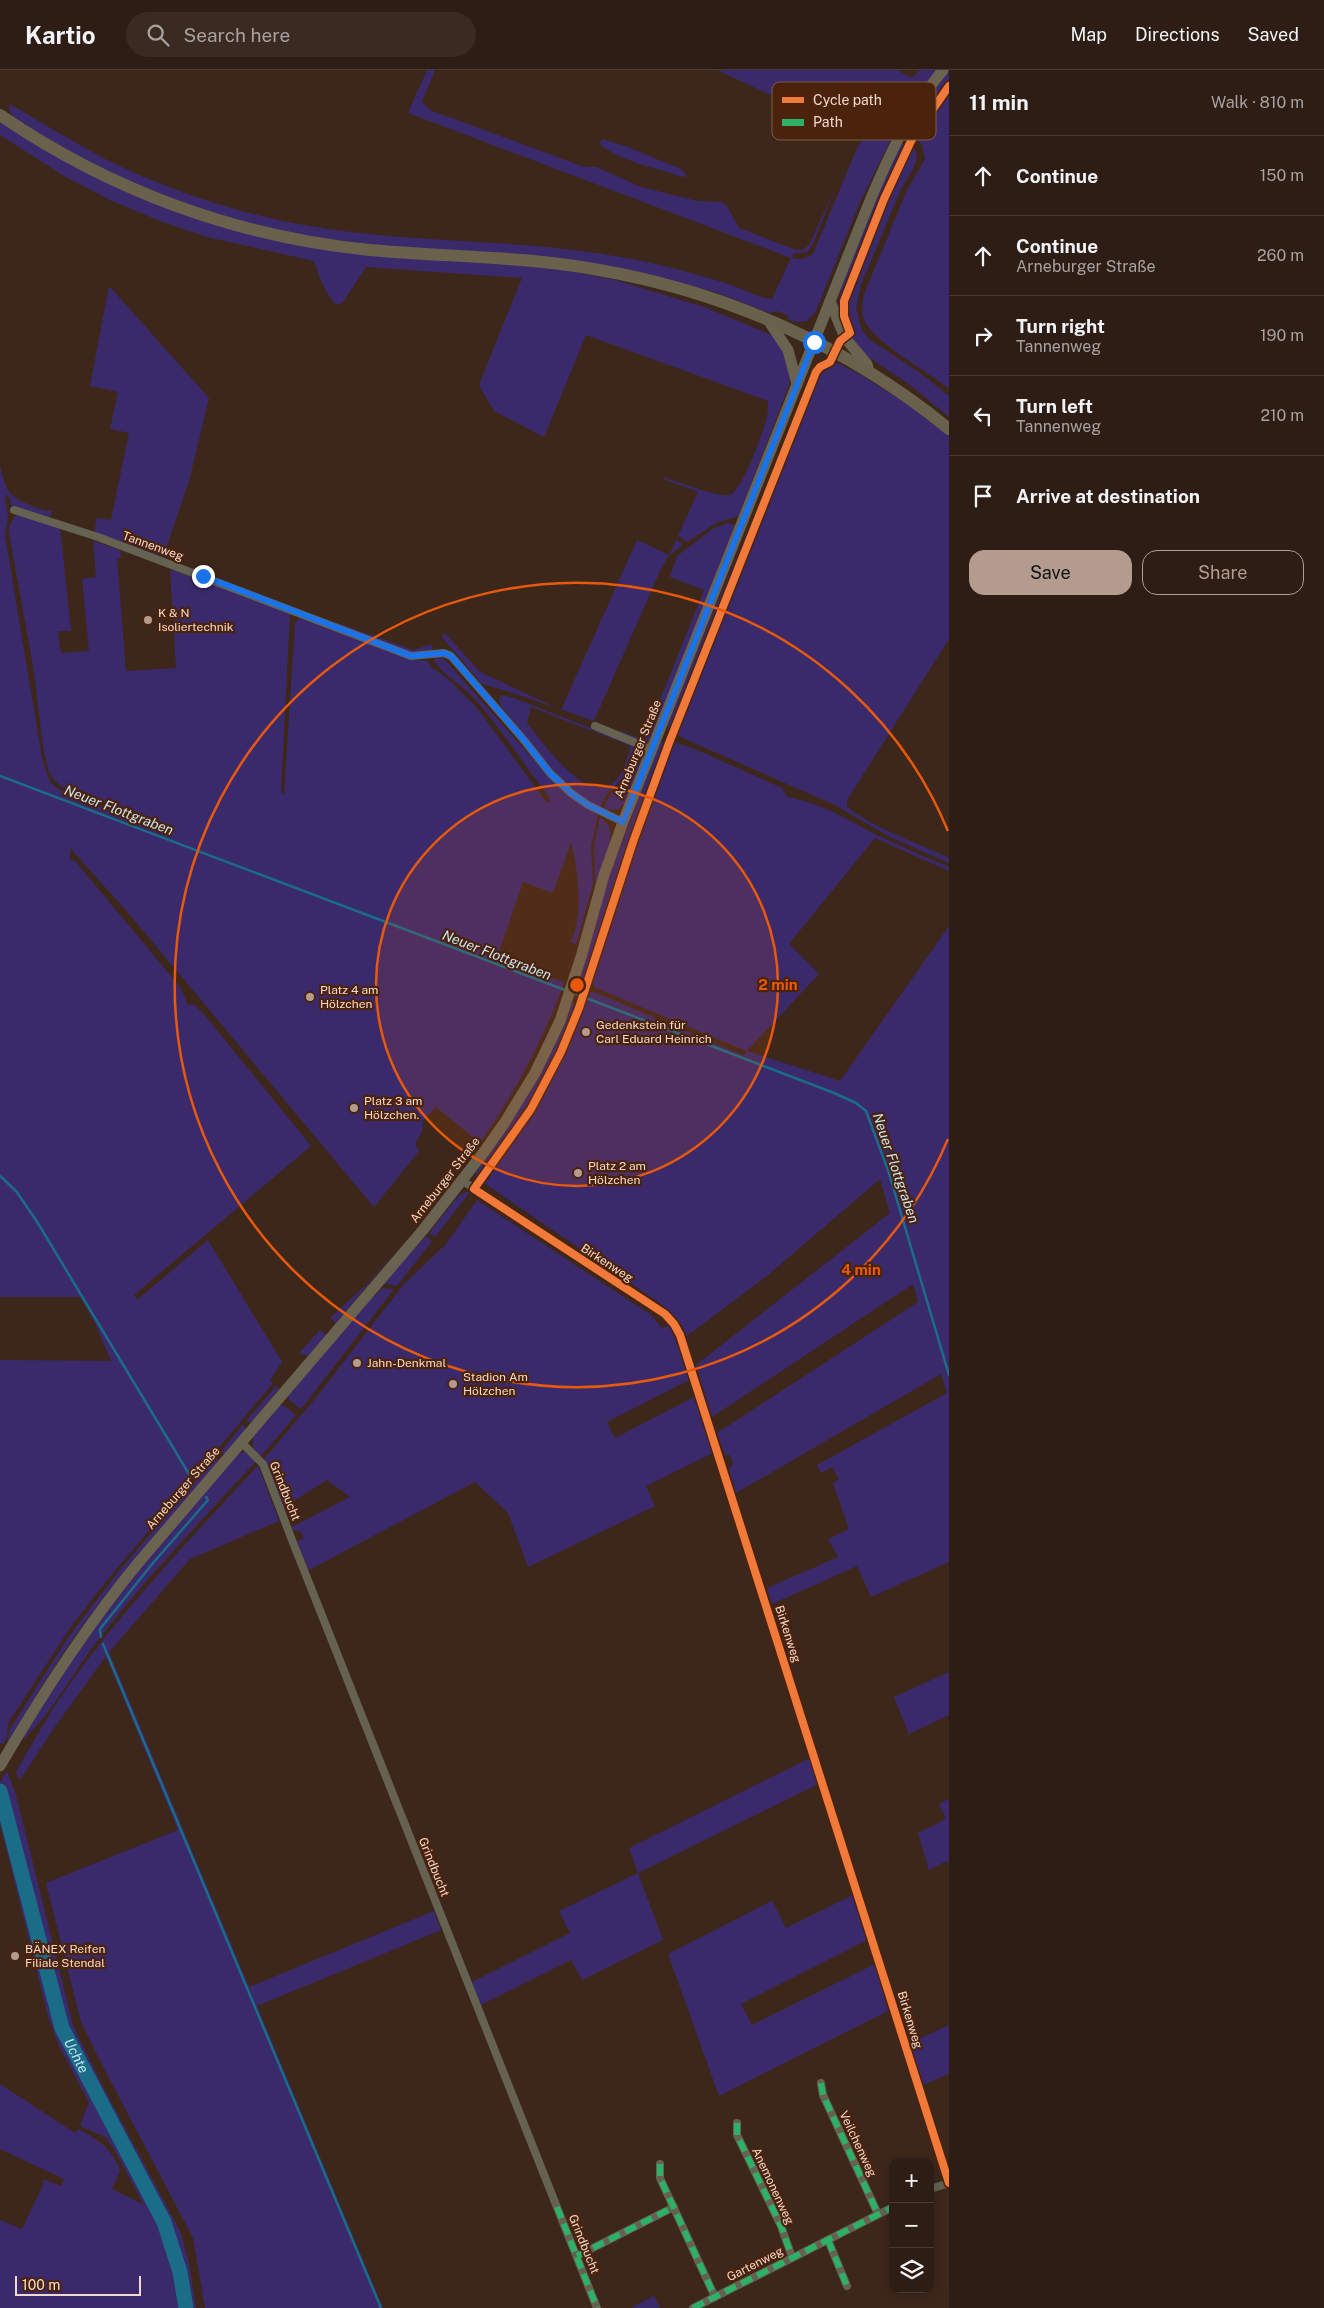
<!DOCTYPE html>
<meta charset="utf-8">
<style>
:root{--surface:#2e1d14;--page:#3a2a22;--text:#f1f3f6;--muted:#a7a2a0;--line:#493b34;--accent:#b39b8e}
body{margin:0;font-family:"Public Sans",sans-serif;background:var(--page);color:var(--text)}
.controls{position:absolute;right:15px;bottom:15px;display:grid;overflow:hidden;border-radius:10px;box-shadow:0 2px 12px #0003}
.controls button{width:45px;height:45px;display:grid;place-items:center;padding:0;border:0;border-bottom:1px solid var(--line);background:var(--surface);color:var(--text);font:25px sans-serif}
.scale{position:absolute;left:15px;bottom:12px;width:126px;box-sizing:border-box;padding-left:5px;border:2px solid #f3d9cc;border-top:0;font-size:14px;line-height:18px;white-space:nowrap;color:#f3d9cc;-webkit-text-stroke:4px #4b230d;paint-order:stroke}
.stop{position:absolute;width:15px;height:15px;margin:-11px;border:4px solid #1a73e8;border-radius:50%;background:#fff}
.stop.end{background:#1a73e8;border-color:#fff;box-shadow:0 1px 5px #0008}
.list{margin:0;padding:0;list-style:none}
h2{display:flex;justify-content:space-between;align-items:center;height:65px;margin:0;padding:0 20px;font-size:21px}
h2 small{font-size:16px;font-weight:400;color:var(--muted)}
.list li{display:grid;grid-template-columns:32px 1fr auto;gap:15px;align-items:center;box-sizing:border-box;height:80px;padding:0 20px;border-top:1px solid var(--line)}
.list b{display:block;font-size:19px;white-space:nowrap}
.list p{margin:0;font-size:16px;white-space:nowrap;color:var(--muted)}
.list em{font-size:16px;font-style:normal;color:var(--muted)}
.actions{display:flex;gap:10px;padding:15px 20px}
.actions a{flex:1;padding:11px 0;border:1px solid var(--accent);border-radius:15px;text-align:center;font-size:18px;color:var(--accent)}
.actions .main{background:var(--accent);color:#111}
.icon{flex:none;width:28px;height:28px;fill:none;stroke:currentColor;stroke-width:2;stroke-linecap:round;stroke-linejoin:round}
.map{position:relative;flex:none;width:949px;height:2238px;overflow:hidden}
header{display:flex;align-items:center;gap:30px;box-sizing:border-box;height:70px;padding:0 25px;background:var(--surface);border-bottom:1px solid var(--line)}
header strong{font-size:24px}
nav{display:flex;gap:28px;margin-inline-start:auto;font-size:18px}
.search{width:350px;height:45px;background:var(--page);display:flex;align-items:center;gap:12px;box-sizing:border-box;padding:0 18px;border-radius:28px;color:var(--muted);font-size:19px}
main{display:flex}
aside{flex:1;background:var(--surface)}
.map>svg:first-child{display:block}
.green{fill:#3a2a6c}
.lines{fill:none;stroke-linecap:round;stroke-linejoin:round}
.stream{stroke:#1a6c87;stroke-width:2.5}
.river{stroke:#1a6c87;stroke-width:15}
.street{stroke:#666252;stroke-width:8}
.secondary{stroke:#6a6350;stroke-width:11}
.primary{stroke:#69614c;stroke-width:12}
.quiet{stroke:#2db169;stroke-width:6;stroke-dasharray:12 6;stroke-linecap:butt}
.cycleway-casing{stroke:#4b230d;stroke-width:11}
.cycleway{stroke:#f17a3a;stroke-width:8}
.route{stroke:#1a73e8;stroke-width:6}
.ring{fill:none;stroke:#e8590c;stroke-width:2.5}
.poi-dot{fill:#b39b8e;stroke:#4b230d;stroke-width:2}
.labels{text-anchor:middle;stroke-width:4.5;stroke-linejoin:round;paint-order:stroke}
.street-label{font-size:12px;fill:#f3d9cc;stroke:#4b230d}
.poi-label{font-size:12px;fill:#f3d9cc;stroke:#4b230d;text-anchor:start}
.water-label{font-size:14px;font-style:italic;fill:#c6e4f2;stroke:#4b230d}
.key{fill:#4b230d;stroke:#7d5a46;stroke-width:1}
.key-label{font-size:14px;fill:#f3d9cc}
.centre{fill:#e8590c;stroke:#4b230d;stroke-width:2.5}
.ring-label{font-size:15px;text-anchor:middle;font-weight:bold;fill:#e8590c;stroke:#4b230d;stroke-width:4.5;stroke-linejoin:round;paint-order:stroke}
</style>
<header>
<strong>Kartio</strong>
<div class="search"><svg class="icon" aria-label="search" viewBox="0 0 24 24"><circle cx="10" cy="10" r="6"/><path d="M15 15l6 6"/></svg>Search here</div>
<nav><a>Map</a><a>Directions</a><a>Saved</a></nav>
</header>
<main>
<div class="map">
<svg width="949" height="2238" viewBox="0 0 949 2238">
<rect width="100%" height="100%" fill="#3d271b"/>
<!-- green -->
<g class="green">
<path d="M 427,0 L 435,0 L 422,32 L 430,40 L 584,97 L 596,97 L 641,117 L 697,131 L 722,132 L 727,136 L 739,158 L 796,180 L 802,180 L 809,175 L 835,119 L 813,174 L 807,182 L 793,184 L 792,188 C 800,190 806,189 813,184 L 857,78 C 866,64 875,55 889,68 L 889,73 L 860,132 L 816,241 L 807,251 L 798,252 L 788,250 L 789,246 L 777,241 L 770,243 L 712,221 L 630,200 L 357,173 C 287,164 214,149 148,120 C 101,100 57,75 14,48 L 9,39 L 10,34 C 41,52 72,71 103,88 C 165,119 236,143 304,155 C 406,174 512,168 614,186 C 653,192 694,203 731,215 C 745,220 758,228 772,229 L 791,188 L 408,43 Z"/>
<path d="M 717,0 L 897,0 L 912,8 L 920,0 L 937,0 L 899,54 C 882,63 870,39 856,65 Z"/>
<polygon points="949,1 949,13 911,67 909,59 925,33"/>
<path d="M 949,21 L 949,319 C 928,301 871,272 863,247 C 861,240 863,231 864,224 L 907,120 L 925,89 L 922,75 L 917,69 L 917,65 Z"/>
<path d="M 0,51 L 128,123 L 173,141 L 223,157 L 569,201 L 615,210 L 704,237 L 772,265 L 785,283 L 790,307 L 789,315 L 739,446 L 718,452 L 687,472 L 678,466 L 698,422 L 664,409 L 663,407 C 676,411 719,428 730,425 C 742,421 763,363 766,350 C 768,344 768,337 768,331 L 586,265 L 544,367 L 494,341 L 479,315 L 522,208 L 366,197 L 343,232 L 338,235 C 327,230 318,202 314,191 L 207,167 L 160,151 L 112,131 L 64,106 L 0,65 Z"/>
<path d="M 602,69 L 628,77 L 681,99 L 687,106 L 683,107 C 656,98 622,92 599,74 Z"/>
<path d="M 903,74 L 908,74 L 880,134 L 843,231 L 843,249 C 842,245 839,241 838,238 C 834,219 888,101 899,77 Z"/>
<polygon points="911,76 915,80 917,85 915,95 900,121 871,191 861,214 856,238 861,258 869,269 920,303 949,326 949,347 910,315 867,286 851,267 852,262 845,244 848,224 885,131"/>
<polygon points="109,216 209,328 189,411 163,487 94,462 97,448 111,450 129,363 110,359 118,322 90,316"/>
<path d="M 829,290 L 817,296 L 815,300 L 670,664 L 667,655 C 715,536 766,418 814,298 L 821,291 Z"/>
<path d="M 833,291 L 859,304 L 903,331 L 949,365 L 949,569 L 847,730 L 847,736 C 866,755 922,775 949,788 L 949,793 L 890,767 L 835,735 L 685,669 L 678,665 L 677,662 L 794,368 L 817,301 Z"/>
<path d="M 0,396 C 6,419 7,426 30,435 C 38,439 45,441 53,441 L 50,446 L 43,447 L 16,438 L 12,436 L 8,425 L 5,426 L 8,447 L 5,465 L 42,688 L 50,712 L 58,719 L 156,757 L 156,750 L 62,717 L 54,710 L 49,702 L 44,683 L 33,596 L 9,463 L 10,454 L 17,444 L 60,457 L 71,561 L 58,561 L 61,583 L 89,581 L 82,509 L 96,507 L 93,471 L 120,480 L 121,488 L 117,488 L 126,601 L 176,598 L 170,499 L 194,508 L 192,509 L 197,511 L 199,509 L 290,543 L 281,722 L 284,725 L 295,554 L 299,548 L 305,548 L 413,590 L 428,591 L 431,597 L 448,609 L 477,638 L 547,733 L 550,731 L 545,721 C 519,689 498,653 469,623 C 460,614 437,600 434,589 L 443,588 L 542,699 L 571,727 L 598,745 L 591,776 L 593,814 L 576,874 L 570,872 C 584,854 578,794 571,773 L 553,823 L 523,812 L 497,888 L 527,900 L 564,912 C 544,969 515,1023 480,1073 L 436,1037 L 423,1051 L 422,1062 L 415,1074 L 419,1081 L 374,1137 L 130,845 L 70,778 L 70,790 L 75,791 L 180,917 L 188,935 L 193,934 L 203,943 L 311,1076 L 134,1225 L 137,1230 L 208,1170 L 282,1292 L 270,1310 L 273,1313 L 108,1509 L 72,1555 L 8,1653 L 7,1667 L 3,1674 L 0,1673 L 0,1290 L 111,1291 L 95,1253 L 80,1227 L 0,1227 Z"/>
<polygon points="728,453 733,454 735,458 650,672 642,673 620,664 620,661 644,670 704,520 670,507 677,486 714,458"/>
<polygon points="677,469 683,475 669,485 660,501 594,651 510,622 482,614 441,566 445,563 480,602 561,640 637,470 669,485"/>
<polygon points="334,552 414,580 431,574 433,580 411,583 333,555"/>
<path d="M 501,625 L 511,627 L 593,659 L 592,661 L 531,637 L 527,653 C 542,671 587,738 615,711 C 624,703 627,687 631,676 L 595,662 L 596,660 L 641,678 L 629,701 L 607,724 L 600,738 C 558,715 532,672 501,637 L 499,628 Z"/>
<polygon points="668,670 627,785 586,911 579,910 607,811 660,673"/>
<path d="M 673,672 L 695,679 L 782,718 L 787,727 C 823,733 847,750 879,766 C 902,777 925,787 949,797 L 949,801 L 875,768 L 789,874 L 819,904 L 747,981 L 840,1011 L 949,856 L 949,1492 L 871,1527 L 857,1496 L 772,1534 L 767,1518 L 838,1487 L 828,1469 L 849,1459 L 833,1413 L 839,1409 L 832,1397 L 821,1403 L 817,1395 L 947,1323 L 941,1304 L 736,1423 L 729,1399 L 733,1394 L 730,1385 L 725,1385 L 717,1363 L 918,1232 L 913,1214 L 712,1347 L 696,1295 L 890,1143 L 880,1109 L 768,1205 L 687,1266 L 676,1248 L 661,1234 L 484,1113 L 546,1019 L 567,977 L 588,921 L 599,924 L 742,985 L 746,984 L 746,981 L 596,918 L 592,913 L 636,774 Z"/>
<polygon points="643,680 645,685 626,732 617,740 603,739 610,725 633,702"/>
<path d="M 600,747 C 623,761 602,796 595,815 L 594,775 Z"/>
<polygon points="572,932 577,936 560,979 537,1026 476,1113 476,1103 493,1078 568,944"/>
<polygon points="466,1122 470,1122 435,1167 429,1163 458,1126"/>
<polygon points="477,1130 651,1245 662,1258 670,1255 689,1310 607,1352 615,1368 694,1327 713,1383 646,1416 655,1436 528,1497 508,1443 475,1412 309,1500 297,1471 304,1468 301,1462 293,1460 292,1457 350,1427 327,1410 284,1437 264,1389 314,1330 404,1214 446,1174"/>
<polygon points="426,1166 432,1171 397,1216 382,1213"/>
<polygon points="400,1176 336,1253 330,1248 367,1214"/>
<polygon points="382,1218 394,1219 301,1339 289,1330 288,1324 372,1224 375,1226"/>
<polygon points="320,1260 326,1265 308,1286 299,1283"/>
<polygon points="276,1316 279,1319 251,1353 246,1351"/>
<polygon points="278,1335 285,1336 296,1345 261,1386 253,1378 253,1367"/>
<polygon points="243,1354 246,1360 225,1384 220,1383"/>
<path d="M 245,1382 L 256,1391 C 202,1450 146,1508 97,1571 C 72,1604 52,1644 21,1671 L 47,1626 L 111,1533 L 237,1383 Z"/>
<path d="M 216,1387 L 219,1391 C 173,1445 125,1498 83,1555 C 55,1593 31,1634 7,1674 L 10,1659 L 69,1566 L 119,1501 Z"/>
<path d="M 258,1395 L 279,1451 L 190,1489 L 109,1582 L 249,1917 L 434,1841 L 441,1860 L 257,1936 L 383,2238 L 205,2238 L 193,2168 L 98,1987 L 81,1952 L 46,1813 L 178,1760 L 106,1586 L 52,1661 L 20,1710 L 16,1702 C 31,1677 44,1651 61,1627 C 118,1543 190,1470 258,1395 Z"/>
<polygon points="949,1602 949,1645 909,1664 894,1627"/>
<polygon points="810,1688 818,1714 638,1803 663,1870 582,1910 571,1890 481,1935 472,1912 570,1863 559,1841 638,1803 629,1778"/>
<path d="M 7,1701 L 16,1725 L 73,1955 L 101,2013 L 181,2163 L 189,2194 L 196,2238 L 0,2238 L 0,2150 L 22,2159 L 44,2113 L 42,2111 L 46,2110 L 61,2116 L 64,2109 L 0,2079 L 0,2014 L 75,2063 L 78,2059 C 98,2069 113,2079 120,2101 L 112,2119 L 144,2135 L 114,2079 L 105,2067 L 80,2056 L 89,2032 L 59,1976 L 48,1946 L 0,1754 L 0,1712 Z"/>
<polygon points="949,1729 949,1796 947,1791 929,1800 918,1763 946,1749 939,1734"/>
<polygon points="853,1825 867,1870 741,1934 752,1955 875,1894 888,1941 719,2026 668,1884 772,1831 786,1858"/>
<polygon points="949,1955 949,2004 923,2015 910,1973"/>
<polygon points="654,2226 660,2238 631,2238"/>
</g>
<g class="lines">
<!-- stream -->
<g class="stream">
<polyline points="0,706 565,920"/>
<polyline points="573,923 834,1023 856,1033 866,1041 888,1100 949,1305"/>
<polyline points="0,1106 16,1121 36,1150 189,1404"/>
<polyline points="101,1567 100,1559 153,1493 208,1430 206,1427"/>
<polyline points="103,1574 381,2238"/>
</g>
<!-- river -->
<path class="river" id="s1" d="M 0,1721 L 62,1958 L 164,2152 L 180,2202 L 186,2238"/>
<!-- street -->
<g class="street">
<polyline points="14,440 98,467 411,586 444,583 451,586 523,669 550,703 571,723 588,735 623,752"/>
<polyline points="595,656 653,680"/>
<polyline points="463,1111 665,1244 674,1254 680,1265 949,2113"/>
<polyline points="241,1372 263,1394 292,1470 597,2238"/>
<polyline points="821,2013 823,2025 878,2144"/>
<polyline points="737,2053 737,2065 781,2156 792,2187"/>
<polyline points="660,2094 660,2108 715,2227"/>
<polyline points="930,2119 949,2113"/>
<polyline points="828,2170 847,2216"/>
<polyline points="577,2186 674,2137"/>
<polyline points="693,2238 893,2137"/>
</g>
<!-- secondary -->
<g class="secondary">
<polyline points="830,231 845,268 867,294 869,302"/>
<polyline points="768,250 788,280 797,314"/>
<path d="M 0,1696 C 42,1624 86,1556 139,1492 L 423,1160 L 484,1082 L 505,1052 L 535,1003 L 560,951 L 581,887 L 604,805 L 623,752 L 869,133 C 889,85 910,40 943,0"/>
</g>
<!-- primary -->
<path class="primary" d="M 0,45 C 111,121 237,167 370,180 C 446,187 524,186 599,200 C 727,222 849,277 949,359"/>
<!-- quiet -->
<g class="quiet">
<polyline points="821,2013 823,2025 878,2144"/>
<polyline points="737,2053 737,2065 781,2156 792,2187"/>
<polyline points="660,2094 660,2108 715,2227"/>
<polyline points="557,2137 597,2238"/>
<polyline points="828,2170 847,2216"/>
<polyline points="577,2186 674,2137"/>
<polyline points="693,2238 893,2137"/>
</g>
<!-- cycleway casing -->
<g class="cycleway-casing">
<polyline id="cycleway" points="949,16 911,71 884,129 844,231 844,246 850,263 840,271 830,292 820,297 816,302 669,673 633,772 579,938 561,982 531,1039 474,1119 665,1244 674,1254 680,1265 949,2113"/>
</g>
<!-- cycleway -->
<use href="#cycleway" class="cycleway"/>
</g>
<g class="lines">
<!-- route -->
<polyline class="route" points="203,506 411,586 444,583 451,586 523,669 550,703 571,723 588,735 623,752 814,272"/>
</g>
<!-- distance rings -->
<circle cx="577" cy="915" r="201" fill="#e8590c" fill-opacity=".12"/>
<g class="ring">
<circle cx="577" cy="915" r="201"/>
<path d="M948 1069A402 402 0 1 1 948 761"/>
</g>
<!-- markers -->
<g class="poi-dot">
<circle cx="148" cy="550" r="5"/>
<circle cx="310" cy="927" r="5"/>
<circle cx="586" cy="962" r="5"/>
<circle cx="354" cy="1038" r="5"/>
<circle cx="578" cy="1103" r="5"/>
<circle cx="357" cy="1293" r="5"/>
<circle cx="453" cy="1314" r="5"/>
<circle cx="15" cy="1886" r="5"/>
</g>
<g class="labels">
<!-- street labels -->
<g class="street-label">
<text transform="translate(153 476) rotate(20)" y="4">Tannenweg</text>
<text transform="translate(638 679) rotate(-68)" y="4">Arneburger Straße</text>
<text transform="translate(445 1110) rotate(-52)" y="4">Arneburger Straße</text>
<text transform="translate(607 1193) rotate(33)" y="4">Birkenweg</text>
<text transform="translate(183 1418) rotate(-49)" y="4">Arneburger Straße</text>
<text transform="translate(285 1421) rotate(68)" y="4">Grindbucht</text>
<text transform="translate(788 1564) rotate(72)" y="4">Birkenweg</text>
<text transform="translate(434 1797) rotate(68)" y="4">Grindbucht</text>
<text transform="translate(910 1950) rotate(73)" y="4">Birkenweg</text>
<text transform="translate(858 2074) rotate(65)" y="4">Veilchenweg</text>
<text transform="translate(773 2116) rotate(65)" y="4">Anemonenweg</text>
<text transform="translate(584 2174) rotate(68)" y="4">Grindbucht</text>
<text transform="translate(755 2194) rotate(-27)" y="4">Gartenweg</text>
</g>
<!-- poi labels -->
<g class="poi-label">
<text x="158" y="547">K &amp; N<tspan x="158" dy="14">Isoliertechnik</tspan></text>
<text x="320" y="924">Platz 4 am<tspan x="320" dy="14">Hölzchen</tspan></text>
<text x="596" y="959">Gedenkstein für<tspan x="596" dy="14">Carl Eduard Heinrich</tspan></text>
<text x="364" y="1035">Platz 3 am<tspan x="364" dy="14">Hölzchen.</tspan></text>
<text x="588" y="1100">Platz 2 am<tspan x="588" dy="14">Hölzchen</tspan></text>
<text x="367" y="1297">Jahn-Denkmal</text>
<text x="463" y="1311">Stadion Am<tspan x="463" dy="14">Hölzchen</tspan></text>
<text x="25" y="1883">BÄNEX Reifen<tspan x="25" dy="14">Filiale Stendal</tspan></text>
</g>
<!-- water labels -->
<g class="water-label">
<text transform="translate(119 740) rotate(21)" y="5">Neuer Flottgraben</text>
<text transform="translate(497 885) rotate(21)" y="5">Neuer Flottgraben</text>
<text transform="translate(896 1098) rotate(71)" y="5">Neuer Flottgraben</text>
<text dy="5" stroke="none"><textPath href="#s1" startOffset="276">Uchte</textPath></text>
</g>
</g>
<!-- legend -->
<rect x="772" y="12" width="164" height="58" rx="8" class="key"/>
<rect x="782" y="27" width="22" height="6" fill="#f17a3a"/>
<rect x="782" y="49" width="22" height="7" fill="#2db169"/>
<g class="key-label">
<text x="813" y="35">Cycle path</text>
<text x="813" y="57">Path</text>
</g>
<circle cx="577" cy="915" r="8" class="centre"/>
<g class="ring-label">
<text x="778" y="920">2 min</text>
<text x="861" y="1205">4 min</text>
</g>
</svg>
<div class="controls">
<button>+</button>
<button>−</button>
<button><svg class="icon" aria-label="layers" viewBox="0 0 24 24"><path d="M12 4l9 5-9 5-9-5zM3 14l9 5 9-5"/></svg></button>
</div>
<div class="scale">100 m</div>
<div class="stop" style="left:814px;top:272px"></div>
<div class="stop end" style="left:203px;top:506px"></div>
</div>
<aside>
<h2>11 min<small>Walk · 810 m</small></h2>
<ul class="list">
<li><svg class="icon" aria-label="ahead" viewBox="0 0 24 24"><path d="M12 20V5M6 11l6-6 6 6"/></svg><div><b>Continue</b></div><em>150 m</em></li>
<li><svg class="icon" aria-label="ahead" viewBox="0 0 24 24"><path d="M12 20V5M6 11l6-6 6 6"/></svg><div><b>Continue</b><p>Arneburger Straße</p></div><em>260 m</em></li>
<li><svg class="icon" aria-label="right" viewBox="0 0 24 24"><path d="M7 20v-9h11M14 6l5 5-5 5"/></svg><div><b>Turn right</b><p>Tannenweg</p></div><em>190 m</em></li>
<li><svg class="icon" aria-label="left" viewBox="0 0 24 24"><path d="M17 20v-9H6M10 6l-5 5 5 5"/></svg><div><b>Turn left</b><p>Tannenweg</p></div><em>210 m</em></li>
<li><svg class="icon" aria-label="arrive" viewBox="0 0 24 24"><path d="M6 21V4h12l-3 4 3 4H6"/></svg><div><b>Arrive at destination</b></div></li>
</ul>
<div class="actions"><a class="main">Save</a><a>Share</a></div>
</aside>
</main>
